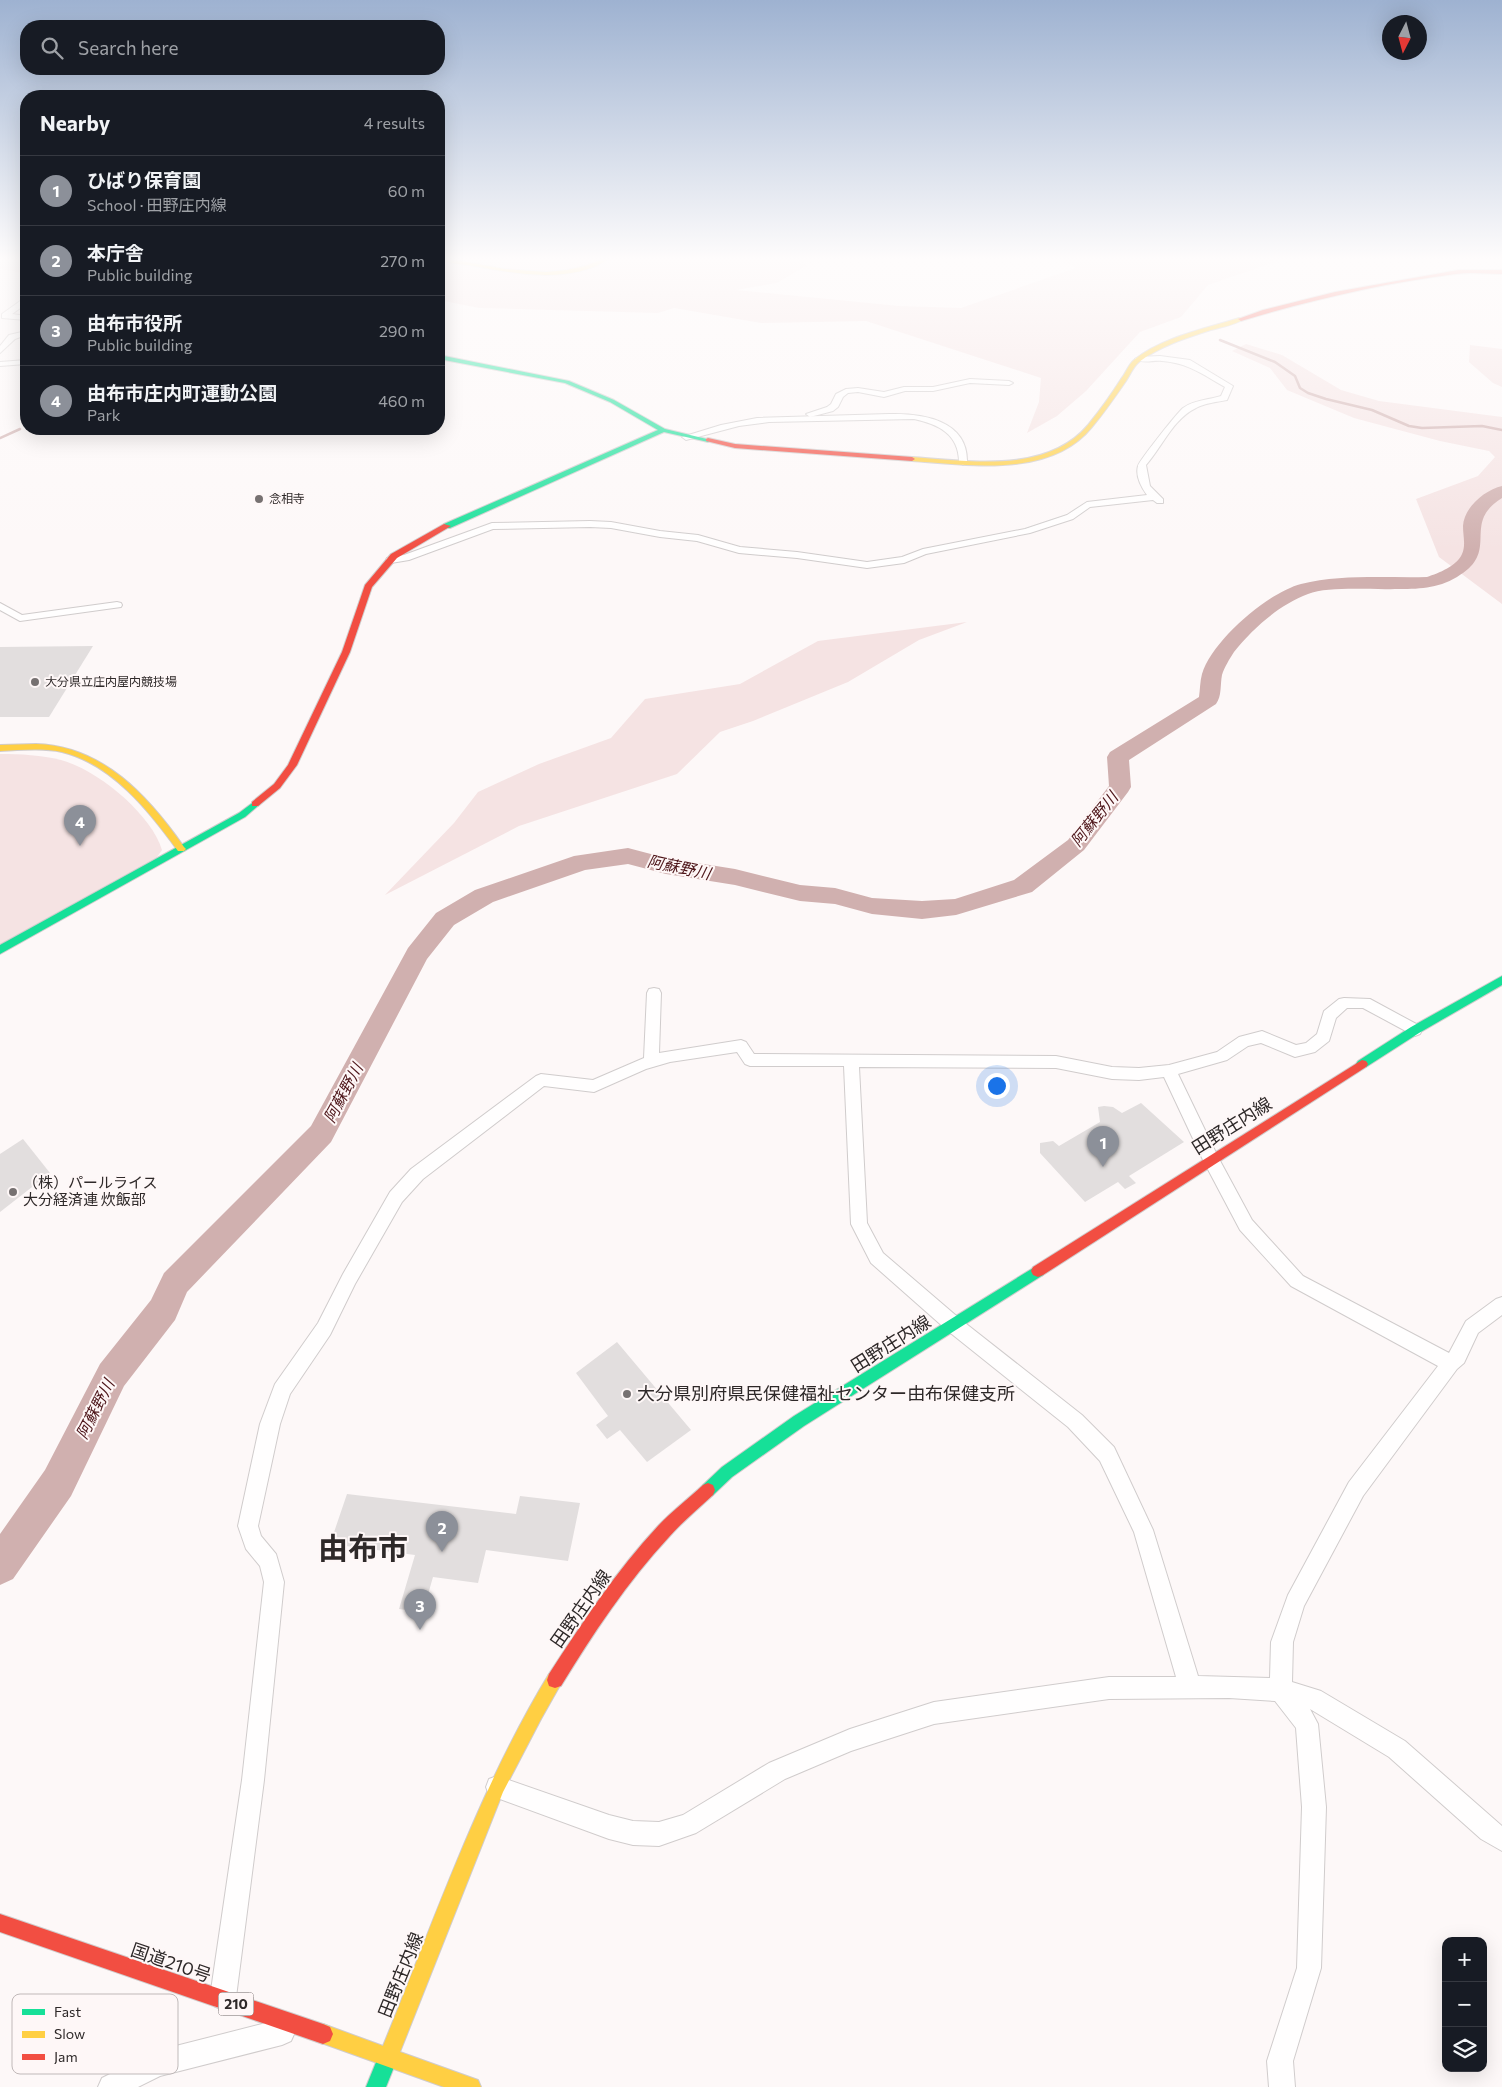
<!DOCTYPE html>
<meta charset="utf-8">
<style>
:root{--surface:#171b24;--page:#20242c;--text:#f1f3f6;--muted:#9ea1a6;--line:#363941;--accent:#8c9099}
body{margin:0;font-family:Commissioner,"Noto Sans JP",sans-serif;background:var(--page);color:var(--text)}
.controls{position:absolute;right:15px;bottom:15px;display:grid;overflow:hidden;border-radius:10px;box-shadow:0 5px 20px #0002}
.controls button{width:45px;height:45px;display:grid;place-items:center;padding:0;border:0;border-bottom:1px solid var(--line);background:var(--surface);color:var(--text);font:25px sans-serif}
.compass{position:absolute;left:1382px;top:15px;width:45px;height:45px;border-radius:50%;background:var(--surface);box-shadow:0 5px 20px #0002;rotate:186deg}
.you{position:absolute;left:996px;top:1085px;width:18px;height:18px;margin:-12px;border:4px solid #fff;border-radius:50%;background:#1a73e8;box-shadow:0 0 0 8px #1a73e833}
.badge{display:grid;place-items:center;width:32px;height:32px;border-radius:50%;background:var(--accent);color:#fff;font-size:16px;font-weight:700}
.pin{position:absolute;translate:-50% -41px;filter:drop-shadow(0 1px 2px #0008)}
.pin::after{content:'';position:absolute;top:26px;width:18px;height:15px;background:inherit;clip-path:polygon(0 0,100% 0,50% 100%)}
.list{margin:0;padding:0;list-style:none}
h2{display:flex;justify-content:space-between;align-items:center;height:65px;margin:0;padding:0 20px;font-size:21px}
h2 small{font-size:16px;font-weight:400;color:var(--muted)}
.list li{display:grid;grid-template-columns:32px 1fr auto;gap:15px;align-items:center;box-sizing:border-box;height:70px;padding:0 20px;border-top:1px solid var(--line)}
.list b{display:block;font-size:19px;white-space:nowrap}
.list p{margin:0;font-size:16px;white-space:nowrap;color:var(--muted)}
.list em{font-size:16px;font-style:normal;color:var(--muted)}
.icon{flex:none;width:28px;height:28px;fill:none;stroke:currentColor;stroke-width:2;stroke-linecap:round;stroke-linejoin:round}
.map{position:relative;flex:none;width:1502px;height:2087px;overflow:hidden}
.search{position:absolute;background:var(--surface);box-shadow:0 5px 20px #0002;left:20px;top:20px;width:425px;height:55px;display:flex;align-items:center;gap:12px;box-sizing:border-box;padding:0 18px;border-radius:20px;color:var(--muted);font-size:19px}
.panel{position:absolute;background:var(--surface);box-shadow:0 5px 20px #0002;left:20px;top:90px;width:425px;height:345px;border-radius:20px}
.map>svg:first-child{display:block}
.green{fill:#f5e3e3}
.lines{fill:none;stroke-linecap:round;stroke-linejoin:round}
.stream{stroke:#d0b0af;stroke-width:2.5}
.river{fill:#d0b0af;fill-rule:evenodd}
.building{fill:#e2dede}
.street-casing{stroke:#d0cccc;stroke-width:2}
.fast-casing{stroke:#d0cccc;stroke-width:2}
.slow-casing{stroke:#d0cccc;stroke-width:2}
.jam-casing{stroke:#d0cccc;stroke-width:2}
.street{fill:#fffefe;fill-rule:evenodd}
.fast{fill:#16e098;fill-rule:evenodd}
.slow{fill:#ffcf43;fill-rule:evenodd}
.jam{fill:#f24e42;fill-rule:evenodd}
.poi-dot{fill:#767171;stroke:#fef7f7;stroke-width:2}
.labels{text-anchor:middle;stroke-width:4;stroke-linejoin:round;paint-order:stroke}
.far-poi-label{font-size:12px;fill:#2e2929;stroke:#fef7f7;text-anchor:start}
.shield{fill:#fef7f7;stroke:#6c6767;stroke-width:1}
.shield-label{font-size:14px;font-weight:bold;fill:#2e2929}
.poi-label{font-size:15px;fill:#2e2929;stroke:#fef7f7;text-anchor:start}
.water-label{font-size:16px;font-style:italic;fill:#4d1519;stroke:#fef7f7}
.near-street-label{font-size:18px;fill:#2e2929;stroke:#fef7f7}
.near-poi-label{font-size:18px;fill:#2e2929;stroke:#fef7f7;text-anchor:start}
.near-town-label{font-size:30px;font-weight:bold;fill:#2e2929;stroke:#fef7f7}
.key{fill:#fef7f7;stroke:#c0b9b9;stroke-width:1}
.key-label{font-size:14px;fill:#2e2929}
</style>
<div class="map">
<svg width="1502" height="2087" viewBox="0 0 1502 2087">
<rect width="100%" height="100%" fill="#fdf8f8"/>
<!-- green -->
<g class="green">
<polygon points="0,259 26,259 26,273 0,269"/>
<polygon points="439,259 788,259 807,265 777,283 736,290 899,306 961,308 1076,268 1062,259 1284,259 1208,285 1181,317 1140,332 1086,391 1057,416 1027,433 1039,402 1041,378 866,321 761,323 674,308 658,313 479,308 439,300"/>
<polygon points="1246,344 1282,355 1341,390 1379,401 1502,417 1502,604 1439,557 1416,499 1478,476 1495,457 1489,451 1440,441 1354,418 1287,390 1270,368 1232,351"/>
<polygon points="1470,345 1502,349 1502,387 1493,383 1469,362"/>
<polygon points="967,622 919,640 848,682 753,721 720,732 677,774 519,826 385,895 454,823 478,792 539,764 611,738 645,699 740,684 818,641"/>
<path d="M 0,754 C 21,754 41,755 61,760 C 98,770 151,814 162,850 L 157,857 L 0,944 Z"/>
</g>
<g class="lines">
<!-- stream -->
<g class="stream">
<polyline points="1220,340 1275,362 1295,376 1300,388 1308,393 1326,399 1372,410 1409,426 1422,428 1482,426 1502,430"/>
<polyline points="0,438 20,429"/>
</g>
<!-- river -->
<path class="river" d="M 1502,486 L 1502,498 C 1460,524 1502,551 1457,577 C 1437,589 1418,589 1395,589 C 1372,590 1329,586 1308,594 C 1279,605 1253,628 1234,652 C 1230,658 1224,668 1222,675 C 1220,685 1222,696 1216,704 L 1129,760 L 1131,787 L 1128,792 L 1084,850 L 1032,892 L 956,915 L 922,919 L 872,914 L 835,904 L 800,901 L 735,885 L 666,874 L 628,864 L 585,870 L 493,902 L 454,925 L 427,959 L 331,1142 L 187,1292 L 175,1320 L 124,1386 L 71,1496 L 13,1579 L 0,1585 L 0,1534 L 45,1470 L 100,1364 L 151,1300 L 164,1273 L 311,1126 L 408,948 L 436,913 L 475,890 L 574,856 L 628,848 L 666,858 L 735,869 L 800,885 L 835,888 L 872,898 L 922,901 L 955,899 L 1014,880 L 1068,840 L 1109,786 L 1107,757 L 1110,752 L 1199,697 C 1200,690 1200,681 1202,674 C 1212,641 1267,593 1301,584 C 1341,574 1386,578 1427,577 C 1439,573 1457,566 1462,554 C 1466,545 1463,536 1463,526 C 1464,507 1485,490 1502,486 Z"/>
</g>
<!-- building -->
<g class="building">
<polygon points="93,646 49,717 0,717 0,647"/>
<polygon points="1141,1103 1184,1142 1129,1176 1136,1183 1125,1189 1118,1182 1085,1202 1040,1153 1040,1143 1053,1141 1059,1146 1100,1122 1098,1107 1104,1106 1113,1107 1122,1113"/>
<polygon points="23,1139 50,1173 0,1212 0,1154"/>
<polygon points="617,1342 691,1430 647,1462 620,1430 607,1439 596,1425 608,1416 576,1373"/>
<polygon points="347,1494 516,1514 520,1496 580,1503 568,1561 486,1550 478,1583 433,1577 423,1612 399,1609 415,1555 330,1544"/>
</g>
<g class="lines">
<!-- street casing -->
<g class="street-casing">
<g id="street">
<polygon points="23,299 26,299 26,304 12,314 26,316 26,320 2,318 2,314"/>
<polygon points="26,331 26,335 15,339 0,353 0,346 9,335"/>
<path d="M 1160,356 L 1190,360 L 1233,386 L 1227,400 C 1217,402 1205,403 1196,408 C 1173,419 1162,447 1146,465 L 1150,486 L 1163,499 L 1163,503 L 1157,503 L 1153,500 L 1090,507 L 1073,519 L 1030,533 L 926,554 L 904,563 L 867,568 L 797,558 L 739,553 L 697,541 L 660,537 L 611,528 L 590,527 L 493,529 L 409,560 L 391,563 L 386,560 L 387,558 L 404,555 L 492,523 L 590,521 L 611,522 L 660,531 L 698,535 L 740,547 L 797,552 L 867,562 L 902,557 L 923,549 L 1025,529 L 1067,515 L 1087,502 L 1147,495 C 1142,488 1135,476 1138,466 C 1139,461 1177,413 1183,408 C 1194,400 1208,400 1221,396 L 1225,387 C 1202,374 1188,363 1162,361 C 1154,360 1142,364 1135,359 L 1139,357 Z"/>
<polygon points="26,360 26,364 0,366 0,362"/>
<polygon points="970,379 1009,381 1013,383 1009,385 970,383 933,391 905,391 884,397 858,392 848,393 843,397 838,407 833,411 810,417 806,414 827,407 831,404 836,394 846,389 858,388 884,392 904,387 933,387"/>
<path d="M 889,414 C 922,413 968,420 967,462 L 963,465 L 959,462 C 959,434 938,424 914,419 L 769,422 L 739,426 L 686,440 L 682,437 L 721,425 L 757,418 Z"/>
<polygon points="117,602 121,603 122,605 121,607 20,621 0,610 0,603 22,615"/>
<path d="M 654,988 L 659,989 L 661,993 L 659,1053 L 741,1040 L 746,1042 L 754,1054 L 1056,1056 L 1112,1067 L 1139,1068 L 1169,1065 L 1217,1052 L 1239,1037 L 1262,1031 L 1296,1045 L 1306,1043 L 1317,1034 L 1324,1011 L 1339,999 L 1344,998 L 1370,999 L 1420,1026 L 1422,1030 L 1420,1034 L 1415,1036 L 1363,1008 L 1347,1008 L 1336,1018 L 1329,1041 L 1315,1052 L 1295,1057 L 1261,1043 L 1248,1046 L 1227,1060 L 1178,1074 L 1218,1157 L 1252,1220 L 1303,1276 L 1449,1353 L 1466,1321 L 1496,1299 L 1502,1297 L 1502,1315 L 1478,1333 L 1464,1363 L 1457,1369 L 1363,1496 L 1304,1606 L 1293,1642 L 1292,1682 L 1321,1691 L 1405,1741 L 1502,1826 L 1502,1851 L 1481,1839 L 1389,1757 L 1310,1709 L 1318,1724 L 1326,1807 L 1321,1968 L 1293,2061 L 1295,2087 L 1269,2087 L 1267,2061 L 1297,1968 L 1302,1807 L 1296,1728 L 1275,1701 L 1229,1698 L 1109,1699 L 934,1724 L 851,1751 L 785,1779 L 696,1833 L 659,1846 L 633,1845 L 609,1839 L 489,1795 L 486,1787 L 489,1779 L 497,1776 L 609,1815 L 633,1821 L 659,1822 L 683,1815 L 769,1763 L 850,1729 L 934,1702 L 1109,1677 L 1176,1677 L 1134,1532 L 1100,1461 L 1068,1427 L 948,1331 L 871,1263 L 851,1224 L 844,1066 L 750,1066 L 745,1064 L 737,1052 L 670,1062 L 646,1069 L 594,1092 L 544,1086 L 423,1179 L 402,1202 L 355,1284 L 330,1335 L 290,1394 L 280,1424 L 258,1526 L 261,1536 L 276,1554 L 284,1582 L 264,1780 L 236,1997 L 232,2006 L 223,2010 L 214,2006 L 210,1997 L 242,1780 L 264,1582 L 260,1566 L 246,1549 L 238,1526 L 260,1424 L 275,1384 L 318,1323 L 343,1274 L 390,1192 L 411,1169 L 536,1076 L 541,1074 L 593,1080 L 644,1058 L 647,993 L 649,989 ZM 859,1067 L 1056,1068 L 1112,1079 L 1139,1080 L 1164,1077 L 1203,1160 L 1240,1230 L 1291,1286 L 1438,1366 L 1349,1482 L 1288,1595 L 1271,1642 L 1270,1678 L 1198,1676 L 1153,1530 L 1114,1447 L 1082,1415 L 960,1319 L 883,1253 L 867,1223 Z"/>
<polygon points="282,2019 291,2023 295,2032 291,2041 282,2045 160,2076 138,2087 98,2087 102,2078 156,2051"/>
</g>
</g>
<!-- fast casing -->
<g class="fast-casing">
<g id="fast">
<polygon points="439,355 569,381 614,400 665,429 711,440 708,442 664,432 450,528 444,528 444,524 658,430 610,402 565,383 439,359"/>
<polygon points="255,801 260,804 245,817 0,954 0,945 239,813"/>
<polygon points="1502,976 1502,985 1419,1033 1366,1067 1358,1067 1356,1064 1358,1061 1411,1027"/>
<polygon points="1038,1265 1043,1267 1045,1271 1043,1275 804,1426 732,1477 713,1495 708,1497 703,1495 701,1490 703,1485 722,1467 794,1416"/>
<polygon points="388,2047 395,2050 398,2057 386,2087 366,2087 381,2050"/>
</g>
</g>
<!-- slow casing -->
<g class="slow-casing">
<g id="slow">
<path d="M 440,259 L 450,259 L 505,269 L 546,272 L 567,270 L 585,266 L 602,259 L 609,259 C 571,284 516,274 474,266 C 463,264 450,264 440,259 Z"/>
<path d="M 1239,318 L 1244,319 C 1235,325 1222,327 1211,330 C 1186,338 1160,346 1139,362 C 1133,367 1130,375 1126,381 C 1115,397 1104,413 1092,427 C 1051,478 970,465 912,461 L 909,459 L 912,457 C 969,461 1047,474 1088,425 C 1100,410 1111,395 1121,379 C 1126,373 1128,365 1134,360 C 1163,337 1204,329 1239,318 Z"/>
<path d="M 36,744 C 103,746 148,796 184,847 L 186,849 L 184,851 L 178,851 C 150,812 112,764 62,752 C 42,748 21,750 0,751 L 0,745 Z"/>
<path d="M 555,1672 L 561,1674 L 563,1680 L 541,1719 L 503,1792 L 400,2052 L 478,2080 L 481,2087 L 444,2087 L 316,2041 L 313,2034 L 316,2027 L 323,2024 L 383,2046 C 434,1921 479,1789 549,1674 Z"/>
</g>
</g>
<!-- jam casing -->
<g class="jam-casing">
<g id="jam">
<path d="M 1458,270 L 1502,270 L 1502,274 C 1487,274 1471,272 1456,274 C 1384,283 1311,300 1241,321 L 1238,319 L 1263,310 L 1335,292 Z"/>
<polygon points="708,438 735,444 912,457 915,459 912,461 735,448 706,441 706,439"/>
<polygon points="444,524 451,526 397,558 372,587 350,652 297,765 280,788 258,806 252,806 252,802 274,784 288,765 342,652 365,585 391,554"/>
<polygon points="1362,1060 1366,1061 1368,1064 1366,1067 1043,1275 1038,1277 1033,1275 1031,1271 1033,1267"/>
<path d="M 708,1483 L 713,1485 L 715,1490 L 713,1495 C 698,1509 682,1522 669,1537 C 627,1582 593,1634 561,1686 L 555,1688 L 549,1686 L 547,1680 L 549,1674 C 582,1623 616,1571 658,1526 C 672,1511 688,1499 703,1485 Z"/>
<polygon points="0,1914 323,2024 330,2027 333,2034 330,2041 323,2044 0,1932"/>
</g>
</g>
<!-- street -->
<use href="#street" class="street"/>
<!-- fast -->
<use href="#fast" class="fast"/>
<!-- slow -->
<use href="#slow" class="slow"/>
<!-- jam -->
<use href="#jam" class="jam"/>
</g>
<!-- sky -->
<linearGradient id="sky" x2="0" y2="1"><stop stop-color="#9eb2d1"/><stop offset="0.47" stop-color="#fefcfc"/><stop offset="1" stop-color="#fefcfc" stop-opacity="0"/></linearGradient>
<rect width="1502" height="551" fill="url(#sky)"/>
<!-- markers -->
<g class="poi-dot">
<circle cx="259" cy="499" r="5"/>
<circle cx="35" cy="682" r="5"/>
<circle cx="13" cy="1192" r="5"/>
<circle cx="627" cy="1394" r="5"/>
</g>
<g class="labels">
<!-- far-poi labels -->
<g class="far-poi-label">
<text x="269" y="503">念相寺</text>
<text x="45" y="686">大分県立庄内屋内競技場</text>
</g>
<!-- shield labels -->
<rect class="shield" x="218.5" y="1992.5" width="35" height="23" rx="4"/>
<g class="shield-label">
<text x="236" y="2009">210</text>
</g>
<!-- poi labels -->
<g class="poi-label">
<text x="23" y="1188">（株）パールライス<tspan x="23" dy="17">大分経済連 炊飯部</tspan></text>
</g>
<!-- water labels -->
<g class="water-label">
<text transform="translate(1094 819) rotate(-51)" y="6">阿蘇野川</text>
<text transform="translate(679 867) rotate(12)" y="6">阿蘇野川</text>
<text transform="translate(343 1093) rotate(-62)" y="6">阿蘇野川</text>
<text transform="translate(95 1409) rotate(-63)" y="6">阿蘇野川</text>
</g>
<!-- near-street labels -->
<g class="near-street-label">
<text transform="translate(1232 1126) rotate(-32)" y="6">田野庄内線</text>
<text transform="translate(891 1344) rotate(-32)" y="6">田野庄内線</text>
<text transform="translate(581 1609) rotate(-55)" y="6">田野庄内線</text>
<text transform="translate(171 1963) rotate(19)" y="6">国道210号</text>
<text transform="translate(401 1975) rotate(-68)" y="6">田野庄内線</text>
</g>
<!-- near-poi labels -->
<g class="near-poi-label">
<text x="637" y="1400">大分県別府県民保健福祉センター由布保健支所</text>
</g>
<!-- near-town labels -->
<g class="near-town-label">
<text x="363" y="1559">由布市</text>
</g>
</g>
<!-- legend -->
<rect x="12" y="1994" width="166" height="80" rx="8" class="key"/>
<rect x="22" y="2009" width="23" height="6" fill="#16e098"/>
<rect x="22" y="2031" width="23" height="7" fill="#ffcf43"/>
<rect x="22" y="2054" width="23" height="6" fill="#f24e42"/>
<g class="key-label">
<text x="54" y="2017">Fast</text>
<text x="54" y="2039">Slow</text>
<text x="54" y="2062">Jam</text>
</g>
</svg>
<div class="controls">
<button>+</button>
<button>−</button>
<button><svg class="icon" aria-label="layers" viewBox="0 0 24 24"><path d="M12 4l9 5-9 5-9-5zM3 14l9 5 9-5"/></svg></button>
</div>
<svg class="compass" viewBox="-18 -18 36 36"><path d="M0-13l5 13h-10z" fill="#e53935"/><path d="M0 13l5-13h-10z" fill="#9ea1a6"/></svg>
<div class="you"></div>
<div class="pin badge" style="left:1103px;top:1167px">1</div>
<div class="pin badge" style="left:442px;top:1552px">2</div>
<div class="pin badge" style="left:420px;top:1630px">3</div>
<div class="pin badge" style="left:80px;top:846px">4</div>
<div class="search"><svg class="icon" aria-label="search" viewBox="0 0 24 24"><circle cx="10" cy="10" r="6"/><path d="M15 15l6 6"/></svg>Search here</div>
<section class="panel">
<h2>Nearby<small>4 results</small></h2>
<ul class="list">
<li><span class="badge">1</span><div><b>ひばり保育園</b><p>School · 田野庄内線</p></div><em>60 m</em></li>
<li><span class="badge">2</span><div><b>本庁舎</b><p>Public building</p></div><em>270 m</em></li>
<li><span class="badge">3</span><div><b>由布市役所</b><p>Public building</p></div><em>290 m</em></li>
<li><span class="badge">4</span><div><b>由布市庄内町運動公園</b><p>Park</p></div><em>460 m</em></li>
</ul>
</section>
</div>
